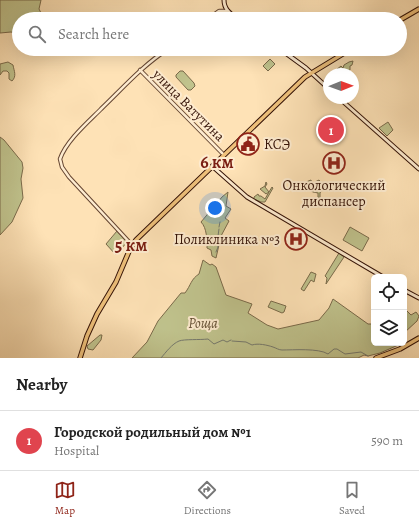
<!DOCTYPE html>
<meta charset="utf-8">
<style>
:root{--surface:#fff;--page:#f6f6f6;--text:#222;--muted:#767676;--line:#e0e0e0;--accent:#8f2418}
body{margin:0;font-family:Alegreya,serif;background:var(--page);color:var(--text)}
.controls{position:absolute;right:12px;bottom:12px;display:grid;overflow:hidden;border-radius:6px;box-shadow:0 4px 16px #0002}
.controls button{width:36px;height:36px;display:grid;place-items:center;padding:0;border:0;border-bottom:1px solid var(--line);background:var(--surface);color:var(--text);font:20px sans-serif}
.compass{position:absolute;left:323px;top:68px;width:36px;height:36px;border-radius:50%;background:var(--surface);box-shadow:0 4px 16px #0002;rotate:89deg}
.you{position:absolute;left:215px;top:208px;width:14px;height:14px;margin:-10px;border:3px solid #fff;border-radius:50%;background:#1a73e8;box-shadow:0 0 0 6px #1a73e833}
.badge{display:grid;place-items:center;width:26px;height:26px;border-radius:50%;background:var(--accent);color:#fff;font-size:13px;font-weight:700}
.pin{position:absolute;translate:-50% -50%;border:2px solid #fff;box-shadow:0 1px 4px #0006}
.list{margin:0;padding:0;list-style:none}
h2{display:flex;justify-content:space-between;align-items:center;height:52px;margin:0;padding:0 16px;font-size:17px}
h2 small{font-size:13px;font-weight:400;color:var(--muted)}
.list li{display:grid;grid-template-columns:26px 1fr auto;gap:12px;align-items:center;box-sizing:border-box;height:60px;padding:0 16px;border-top:1px solid var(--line)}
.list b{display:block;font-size:15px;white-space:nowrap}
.list p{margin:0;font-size:13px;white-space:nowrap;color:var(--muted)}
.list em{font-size:13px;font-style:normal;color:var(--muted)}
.icon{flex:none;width:22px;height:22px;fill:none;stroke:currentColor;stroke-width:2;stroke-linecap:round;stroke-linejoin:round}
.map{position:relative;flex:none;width:419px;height:358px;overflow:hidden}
.search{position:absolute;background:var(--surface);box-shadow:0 4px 16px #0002;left:12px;right:12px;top:12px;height:44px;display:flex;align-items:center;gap:10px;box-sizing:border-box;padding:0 14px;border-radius:22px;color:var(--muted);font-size:15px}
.sheet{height:112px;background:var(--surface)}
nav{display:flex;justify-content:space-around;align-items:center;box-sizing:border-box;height:56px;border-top:1px solid var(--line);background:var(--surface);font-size:11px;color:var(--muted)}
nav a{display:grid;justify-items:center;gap:2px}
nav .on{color:var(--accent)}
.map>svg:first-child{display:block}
.green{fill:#c0c38d;stroke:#7a6a4a}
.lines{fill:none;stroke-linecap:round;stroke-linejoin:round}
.stream{stroke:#75796d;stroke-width:1}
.tertiary-casing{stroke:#664632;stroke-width:4.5}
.secondary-casing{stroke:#341206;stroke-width:5}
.primary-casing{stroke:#341206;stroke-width:5.5}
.tertiary{stroke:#feecd0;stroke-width:2.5}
.secondary{stroke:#feecd0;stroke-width:3}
.primary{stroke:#efc17b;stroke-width:3.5}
.labels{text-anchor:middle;stroke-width:4;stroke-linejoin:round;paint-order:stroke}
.street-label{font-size:14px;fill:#341206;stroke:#feecd0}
.poi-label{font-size:14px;fill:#341206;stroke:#feecd0;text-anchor:start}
.park-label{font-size:14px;font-style:italic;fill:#655035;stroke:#feecd0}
.district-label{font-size:18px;font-weight:bold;fill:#7a1f14;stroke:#feecd0}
</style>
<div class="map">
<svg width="419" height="358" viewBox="0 0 419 358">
<rect width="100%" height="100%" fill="#fee2b6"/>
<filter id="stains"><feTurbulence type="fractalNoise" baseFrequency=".005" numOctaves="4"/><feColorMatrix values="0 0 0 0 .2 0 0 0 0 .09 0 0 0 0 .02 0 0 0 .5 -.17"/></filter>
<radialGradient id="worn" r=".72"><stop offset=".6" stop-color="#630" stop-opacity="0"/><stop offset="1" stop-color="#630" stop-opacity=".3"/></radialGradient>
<!-- green -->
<g class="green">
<polygon points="0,0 41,0 39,9 44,19 19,19 19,34 11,32 0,33"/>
<polygon points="270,59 275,64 268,71 263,66"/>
<polygon points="353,61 352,65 350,66 350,70 345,73 345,72 343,72 341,71 340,72 342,74 331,74 341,66 343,68 344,65 349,62"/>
<path d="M 8,62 L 13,65 C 14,71 17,76 12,81 L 9,79 L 9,73 L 7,71 L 3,71 L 0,75 L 0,64 Z"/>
<polygon points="180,71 183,71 194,83 195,86 191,90 188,90 176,77 176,75"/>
<polygon points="388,122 393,130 387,136 379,128"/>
<polygon points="0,137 4,140 22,162 23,168 21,179 23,198 12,222 0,235"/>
<polygon points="311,180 312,184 315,183 314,184 315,186 317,184 315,182 319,180 324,186 320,193 320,198 318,197 318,193 313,192 302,186 303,183 305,185 306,182"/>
<polygon points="266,182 267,184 265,187 269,192 272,187 273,188 265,202 261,202 254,199 254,197 258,194 259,196 261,196 265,199 269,192 266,194 260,189 265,186"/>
<path d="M 228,192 L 226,206 L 231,209 L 225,218 L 229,221 L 221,236 L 216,258 L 212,256 L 211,250 L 207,248 C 207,240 207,228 201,222 L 222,197 Z"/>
<polygon points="350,227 369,238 362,251 343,240"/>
<polygon points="117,231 127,242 116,255 106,244"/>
<polygon points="339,253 344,257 326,284 327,278 325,276"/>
<path d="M 203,260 L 210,265 L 212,264 L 216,267 L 226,295 L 252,304 L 248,313 L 267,325 L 278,329 L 319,320 L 329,308 L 333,299 L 368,324 L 374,324 L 374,343 L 403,343 L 380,353 L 368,356 L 364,355 L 358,358 L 132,358 L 147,342 L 158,321 L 181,293 L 185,293 C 191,285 191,279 199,274 Z"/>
<polygon points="311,272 316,274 314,282 311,280 304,291 301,289"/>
<polygon points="271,301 286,306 284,312 282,313 268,307"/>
<polygon points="404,305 406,307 405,309 411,315 416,312 419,316 417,321 404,333"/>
<polygon points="100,335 102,335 101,340 93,350 88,349 87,346"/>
</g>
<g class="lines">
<!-- stream -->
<g class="stream">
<polyline points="219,227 220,222"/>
<polyline points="216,252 218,247 216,239 218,236 219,229"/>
<path d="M 232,341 L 246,342 L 252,345 C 258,343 267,345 273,347 C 276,348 279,350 282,350 C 293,350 319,348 328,354 L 334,349 L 337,349 L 345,354 L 361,352 L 368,356"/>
<path d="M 161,358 C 166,352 172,344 179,341 C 184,339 200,340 208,339 L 214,344 L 223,340 L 227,342 L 231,340"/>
</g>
<!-- tertiary casing -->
<g class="tertiary-casing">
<g id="tertiary">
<polyline points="208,19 219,11 228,11"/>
<polyline points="140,70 224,155"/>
<path d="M 132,245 L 69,177 L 62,167 L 60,159 C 66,141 88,122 101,109 C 123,88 142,66 168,49"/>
</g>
</g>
<!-- secondary casing -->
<g class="secondary-casing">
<g id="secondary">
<path d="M 224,0 C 224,10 231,14 238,19"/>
<polyline points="280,49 306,68 329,89"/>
<polyline points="339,98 419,169"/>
<polyline points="212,166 247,197 383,277"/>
<polyline points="404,290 419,298"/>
</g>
</g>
<!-- primary casing -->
<g class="primary-casing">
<g id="primary">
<polyline points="400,20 419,9"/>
<polyline points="80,358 87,336 97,314 116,282 130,249 136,240 305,77 351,49"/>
<polyline points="376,358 400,349 419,338"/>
</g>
</g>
<!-- tertiary -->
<use href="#tertiary" class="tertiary"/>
<!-- secondary -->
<use href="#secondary" class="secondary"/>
<!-- primary -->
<use href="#primary" class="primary"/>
</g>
<!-- icons -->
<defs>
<g id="civic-ring" transform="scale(1.15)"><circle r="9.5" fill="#feecd0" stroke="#8f2418" stroke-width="1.5"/><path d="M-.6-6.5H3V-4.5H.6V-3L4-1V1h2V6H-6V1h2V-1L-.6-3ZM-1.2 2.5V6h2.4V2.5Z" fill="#8f2418"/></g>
<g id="hospital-ring" transform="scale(1.15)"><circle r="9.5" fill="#feecd0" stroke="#8f2418" stroke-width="1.5"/><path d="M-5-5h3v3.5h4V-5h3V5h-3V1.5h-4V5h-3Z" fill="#8f2418"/></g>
</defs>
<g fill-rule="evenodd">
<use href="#civic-ring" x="248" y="144"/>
<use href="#hospital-ring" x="334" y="163"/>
<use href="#hospital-ring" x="296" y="239"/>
</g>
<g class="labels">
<!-- street labels -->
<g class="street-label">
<text transform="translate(189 105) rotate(45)" y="5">улица Ватутина</text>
</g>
<!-- poi labels -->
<g class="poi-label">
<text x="264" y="149">КСЭ</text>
<text x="334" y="190" text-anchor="middle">Онкологический<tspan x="334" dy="16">диспансер</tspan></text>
<text x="280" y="244" text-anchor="end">Поликлиника №3</text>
</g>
<!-- park labels -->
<g class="park-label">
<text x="203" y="328">Роща</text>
</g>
<!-- district labels -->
<g class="district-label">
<text x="217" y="168">6 км</text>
<text x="131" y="251">5 км</text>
</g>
</g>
<rect width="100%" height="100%" filter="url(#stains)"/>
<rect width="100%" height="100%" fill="url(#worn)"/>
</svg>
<div class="controls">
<button><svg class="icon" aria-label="locate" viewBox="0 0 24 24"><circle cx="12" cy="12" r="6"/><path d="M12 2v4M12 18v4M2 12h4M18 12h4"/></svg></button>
<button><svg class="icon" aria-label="layers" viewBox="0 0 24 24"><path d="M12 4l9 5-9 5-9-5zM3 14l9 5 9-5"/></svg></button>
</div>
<svg class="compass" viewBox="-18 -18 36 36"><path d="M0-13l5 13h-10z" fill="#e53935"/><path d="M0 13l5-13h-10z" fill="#767676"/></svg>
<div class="you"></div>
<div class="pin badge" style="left:331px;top:130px;background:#e0444e">1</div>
<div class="search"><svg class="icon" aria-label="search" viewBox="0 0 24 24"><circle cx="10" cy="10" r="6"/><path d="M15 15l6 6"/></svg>Search here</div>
</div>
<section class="sheet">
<h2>Nearby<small></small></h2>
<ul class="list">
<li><span class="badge" style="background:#e0444e">1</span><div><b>Городской родильный дом №1</b><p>Hospital</p></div><em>590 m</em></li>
</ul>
</section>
<nav>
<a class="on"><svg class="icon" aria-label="map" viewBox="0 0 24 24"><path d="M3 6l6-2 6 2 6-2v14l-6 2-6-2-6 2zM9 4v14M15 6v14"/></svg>Map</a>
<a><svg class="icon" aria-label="directions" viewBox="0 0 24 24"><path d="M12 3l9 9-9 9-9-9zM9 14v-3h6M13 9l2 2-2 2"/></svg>Directions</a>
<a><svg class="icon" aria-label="saved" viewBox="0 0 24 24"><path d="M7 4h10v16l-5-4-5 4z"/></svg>Saved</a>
</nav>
